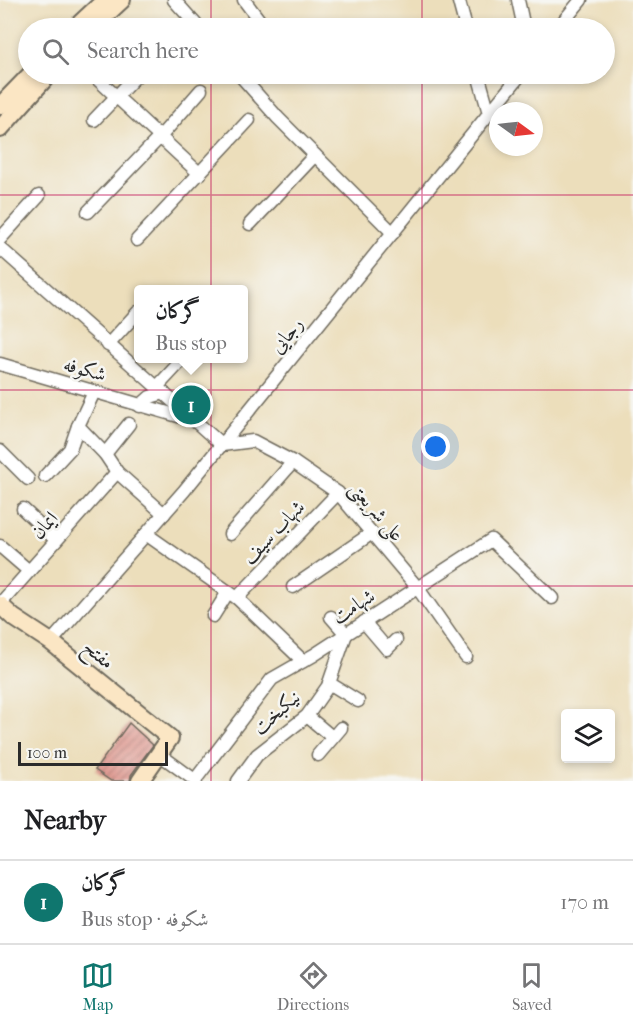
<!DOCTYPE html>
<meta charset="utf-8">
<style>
:root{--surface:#fff;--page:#f2f2f2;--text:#202124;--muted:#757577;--line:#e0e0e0;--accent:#0f766e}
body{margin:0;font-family:"IM FELL French Canon",Amiri,serif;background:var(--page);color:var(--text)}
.controls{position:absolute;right:18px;bottom:18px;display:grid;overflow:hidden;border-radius:6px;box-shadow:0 3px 9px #0003}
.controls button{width:54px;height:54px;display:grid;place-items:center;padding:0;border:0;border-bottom:2px solid var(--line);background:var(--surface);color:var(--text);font:30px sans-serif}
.compass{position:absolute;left:489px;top:102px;width:54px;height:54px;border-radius:50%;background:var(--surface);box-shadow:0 3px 9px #0003;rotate:105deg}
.scale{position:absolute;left:18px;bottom:15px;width:150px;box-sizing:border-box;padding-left:6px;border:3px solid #2b2b2b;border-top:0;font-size:16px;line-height:21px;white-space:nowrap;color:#2b2b2b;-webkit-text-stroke:4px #f6f6f2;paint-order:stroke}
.you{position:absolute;left:436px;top:447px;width:21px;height:21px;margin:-15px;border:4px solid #fff;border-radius:50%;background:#1a73e8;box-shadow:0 0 0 9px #1a73e833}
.badge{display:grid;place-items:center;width:39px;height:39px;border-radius:50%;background:var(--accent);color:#fff;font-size:20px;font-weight:700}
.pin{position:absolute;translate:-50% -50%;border:3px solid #fff;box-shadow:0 2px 6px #0006}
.popup{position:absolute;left:134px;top:285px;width:114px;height:78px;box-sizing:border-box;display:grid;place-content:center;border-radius:6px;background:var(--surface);filter:drop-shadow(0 2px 4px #0005);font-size:20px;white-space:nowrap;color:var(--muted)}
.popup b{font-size:22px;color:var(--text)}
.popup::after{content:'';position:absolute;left:50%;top:100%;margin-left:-12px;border:12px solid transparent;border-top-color:var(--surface)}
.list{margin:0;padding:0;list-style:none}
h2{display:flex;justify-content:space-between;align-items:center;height:78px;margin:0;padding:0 24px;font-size:26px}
h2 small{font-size:20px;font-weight:400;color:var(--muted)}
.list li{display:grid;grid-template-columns:39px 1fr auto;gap:18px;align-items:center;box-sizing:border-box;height:84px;padding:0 24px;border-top:2px solid var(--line)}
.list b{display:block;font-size:22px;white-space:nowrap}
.list p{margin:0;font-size:20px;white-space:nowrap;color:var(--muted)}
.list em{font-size:20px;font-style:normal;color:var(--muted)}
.icon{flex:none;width:33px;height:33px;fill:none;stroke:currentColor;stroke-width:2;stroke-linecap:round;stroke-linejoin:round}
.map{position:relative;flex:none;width:633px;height:781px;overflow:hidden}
.search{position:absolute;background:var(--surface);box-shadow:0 3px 9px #0003;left:18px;right:18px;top:18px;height:66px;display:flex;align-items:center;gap:15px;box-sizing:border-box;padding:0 21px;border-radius:33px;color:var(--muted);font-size:22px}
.sheet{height:162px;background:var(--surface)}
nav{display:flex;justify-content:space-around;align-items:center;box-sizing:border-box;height:84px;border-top:2px solid var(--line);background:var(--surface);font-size:16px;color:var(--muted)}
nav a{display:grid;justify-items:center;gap:3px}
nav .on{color:var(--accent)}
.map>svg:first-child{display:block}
.building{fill:url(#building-hatch)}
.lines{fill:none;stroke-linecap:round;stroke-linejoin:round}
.street-casing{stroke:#6f6a5d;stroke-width:15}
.secondary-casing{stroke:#6f6a5d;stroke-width:20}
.street{stroke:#fff;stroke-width:12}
.secondary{stroke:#fbe6c4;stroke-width:16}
.grid{fill:none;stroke:#c2185b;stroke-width:1.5;stroke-opacity:0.55}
.labels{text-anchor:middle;stroke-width:5;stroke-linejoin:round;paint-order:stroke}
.street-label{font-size:20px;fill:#2b2b2b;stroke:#f6f6f2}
</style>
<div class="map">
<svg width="633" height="781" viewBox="0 0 633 781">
<defs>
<pattern id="building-hatch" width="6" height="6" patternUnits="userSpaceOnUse" patternTransform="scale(1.5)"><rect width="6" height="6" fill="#e09b93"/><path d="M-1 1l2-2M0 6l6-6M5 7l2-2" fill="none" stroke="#b67f78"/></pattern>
</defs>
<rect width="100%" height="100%" fill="#f6f6f2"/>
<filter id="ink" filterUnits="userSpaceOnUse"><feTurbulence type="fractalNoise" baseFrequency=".0167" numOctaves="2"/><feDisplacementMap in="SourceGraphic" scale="12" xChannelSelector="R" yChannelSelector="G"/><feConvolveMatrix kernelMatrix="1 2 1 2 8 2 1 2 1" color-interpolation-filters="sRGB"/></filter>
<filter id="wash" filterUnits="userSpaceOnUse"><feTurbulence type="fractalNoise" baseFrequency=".008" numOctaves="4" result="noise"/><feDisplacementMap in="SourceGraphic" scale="24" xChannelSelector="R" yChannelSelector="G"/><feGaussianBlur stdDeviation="1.35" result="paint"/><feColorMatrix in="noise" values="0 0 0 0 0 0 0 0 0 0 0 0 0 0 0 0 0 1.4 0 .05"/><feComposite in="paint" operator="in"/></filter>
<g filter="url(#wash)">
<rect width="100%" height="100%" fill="#ecdebb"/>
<g id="blocks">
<!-- building -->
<polygon class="building" points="129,723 153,745 131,775 130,781 111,781 95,770"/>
</g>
</g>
<g filter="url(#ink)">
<use href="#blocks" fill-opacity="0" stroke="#6f6a5d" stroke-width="1.5"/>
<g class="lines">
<!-- street casing -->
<g class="street-casing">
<g id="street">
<polyline points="174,0 199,28"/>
<polyline points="244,0 265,28"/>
<polyline points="518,0 524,28"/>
<polyline points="459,2 466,28"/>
<polyline points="558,28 581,0"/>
<polyline points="92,74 200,174"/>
<polyline points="239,74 278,118 393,233"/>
<polyline points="478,74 489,113"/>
<polyline points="94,120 138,74"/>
<polyline points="88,212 160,137 201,90"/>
<polyline points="250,224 315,155"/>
<polyline points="0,239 39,196"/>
<polyline points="137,240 249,120"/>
<polyline points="0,248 222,445"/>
<polyline points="108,345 138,312"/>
<polyline points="0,364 192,420"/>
<polyline points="157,387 184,358"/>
<polyline points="140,406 150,397 164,393"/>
<polyline points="78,426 94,392"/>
<polyline points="222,445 253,441 293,462 338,493 417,587 466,657"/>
<polyline points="0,451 28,479"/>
<polyline points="105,454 129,424"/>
<polyline points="45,476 70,449 78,426 105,454 117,472 164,514"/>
<polyline points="23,509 56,540"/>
<polyline points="146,534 237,598 303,661"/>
<polyline points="230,534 293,462"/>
<polyline points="0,546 29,571"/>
<polyline points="293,587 372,533"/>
<polyline points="237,598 338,493"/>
<polyline points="0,604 117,472"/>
<polyline points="213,616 228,592"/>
<polyline points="364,622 387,649 396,640"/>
<polyline points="51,642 184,491 521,74"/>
<polyline points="329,683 358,701"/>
<polyline points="307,716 332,737"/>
<polyline points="159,754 196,781"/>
<polyline points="318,755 341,728"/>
<polyline points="195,780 272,679 314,655 491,540 552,598"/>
<polyline points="238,781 257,755 307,716 328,686 346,634 331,617"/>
</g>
</g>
<!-- secondary casing -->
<g class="secondary-casing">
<g id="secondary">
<polyline points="75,28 105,0"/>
<polyline points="92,28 122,0"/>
<polyline points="0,106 31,74"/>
<polyline points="0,129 49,74"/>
<polyline points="0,605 13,617 51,642 170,738 140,781"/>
</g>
</g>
<!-- street -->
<use href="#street" class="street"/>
<!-- secondary -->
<use href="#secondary" class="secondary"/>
</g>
</g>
<!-- grid -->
<path class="grid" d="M 211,0 L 211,28M 422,0 L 422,28M 211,74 L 211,781M 422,74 L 422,781M 0,195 L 633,195M 0,390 L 633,390M 0,586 L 633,586"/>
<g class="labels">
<!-- street labels -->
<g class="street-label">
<text transform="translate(286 335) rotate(-51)" y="7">رجایی</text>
<text transform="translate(85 369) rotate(16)" y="7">شکوفه</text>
<text transform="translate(377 511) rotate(49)" y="7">علی شریعتی</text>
<text transform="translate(44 525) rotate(-48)" y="7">ایمان</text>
<text transform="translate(273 532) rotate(-46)" y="7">شهاب سیف</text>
<text transform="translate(353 606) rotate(-33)" y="7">شهامت</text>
<text transform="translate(99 654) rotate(39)" y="7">مفتح</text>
<text transform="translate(276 712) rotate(-42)" y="7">نیکبخت</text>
</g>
</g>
</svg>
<div class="controls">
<button><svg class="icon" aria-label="layers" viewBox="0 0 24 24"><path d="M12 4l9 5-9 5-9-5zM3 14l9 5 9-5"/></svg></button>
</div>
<svg class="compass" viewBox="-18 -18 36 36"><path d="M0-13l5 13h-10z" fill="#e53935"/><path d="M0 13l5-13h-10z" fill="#757577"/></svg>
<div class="scale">100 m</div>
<div class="you"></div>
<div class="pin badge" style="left:191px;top:405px">1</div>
<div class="popup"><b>گرکان</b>Bus stop</div>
<div class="search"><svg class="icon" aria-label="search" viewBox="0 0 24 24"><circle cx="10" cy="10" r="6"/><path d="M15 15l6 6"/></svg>Search here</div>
</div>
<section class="sheet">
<h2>Nearby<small></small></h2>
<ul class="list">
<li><span class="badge">1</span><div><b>گرکان</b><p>Bus stop · شکوفه</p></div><em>170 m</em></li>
</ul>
</section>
<nav>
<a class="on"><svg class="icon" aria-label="map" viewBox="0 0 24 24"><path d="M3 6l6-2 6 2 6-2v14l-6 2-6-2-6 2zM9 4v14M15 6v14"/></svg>Map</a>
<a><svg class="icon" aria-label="directions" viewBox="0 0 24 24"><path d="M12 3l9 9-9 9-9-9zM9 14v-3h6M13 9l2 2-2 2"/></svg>Directions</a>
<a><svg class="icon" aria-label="saved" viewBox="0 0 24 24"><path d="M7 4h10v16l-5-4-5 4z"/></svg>Saved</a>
</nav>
